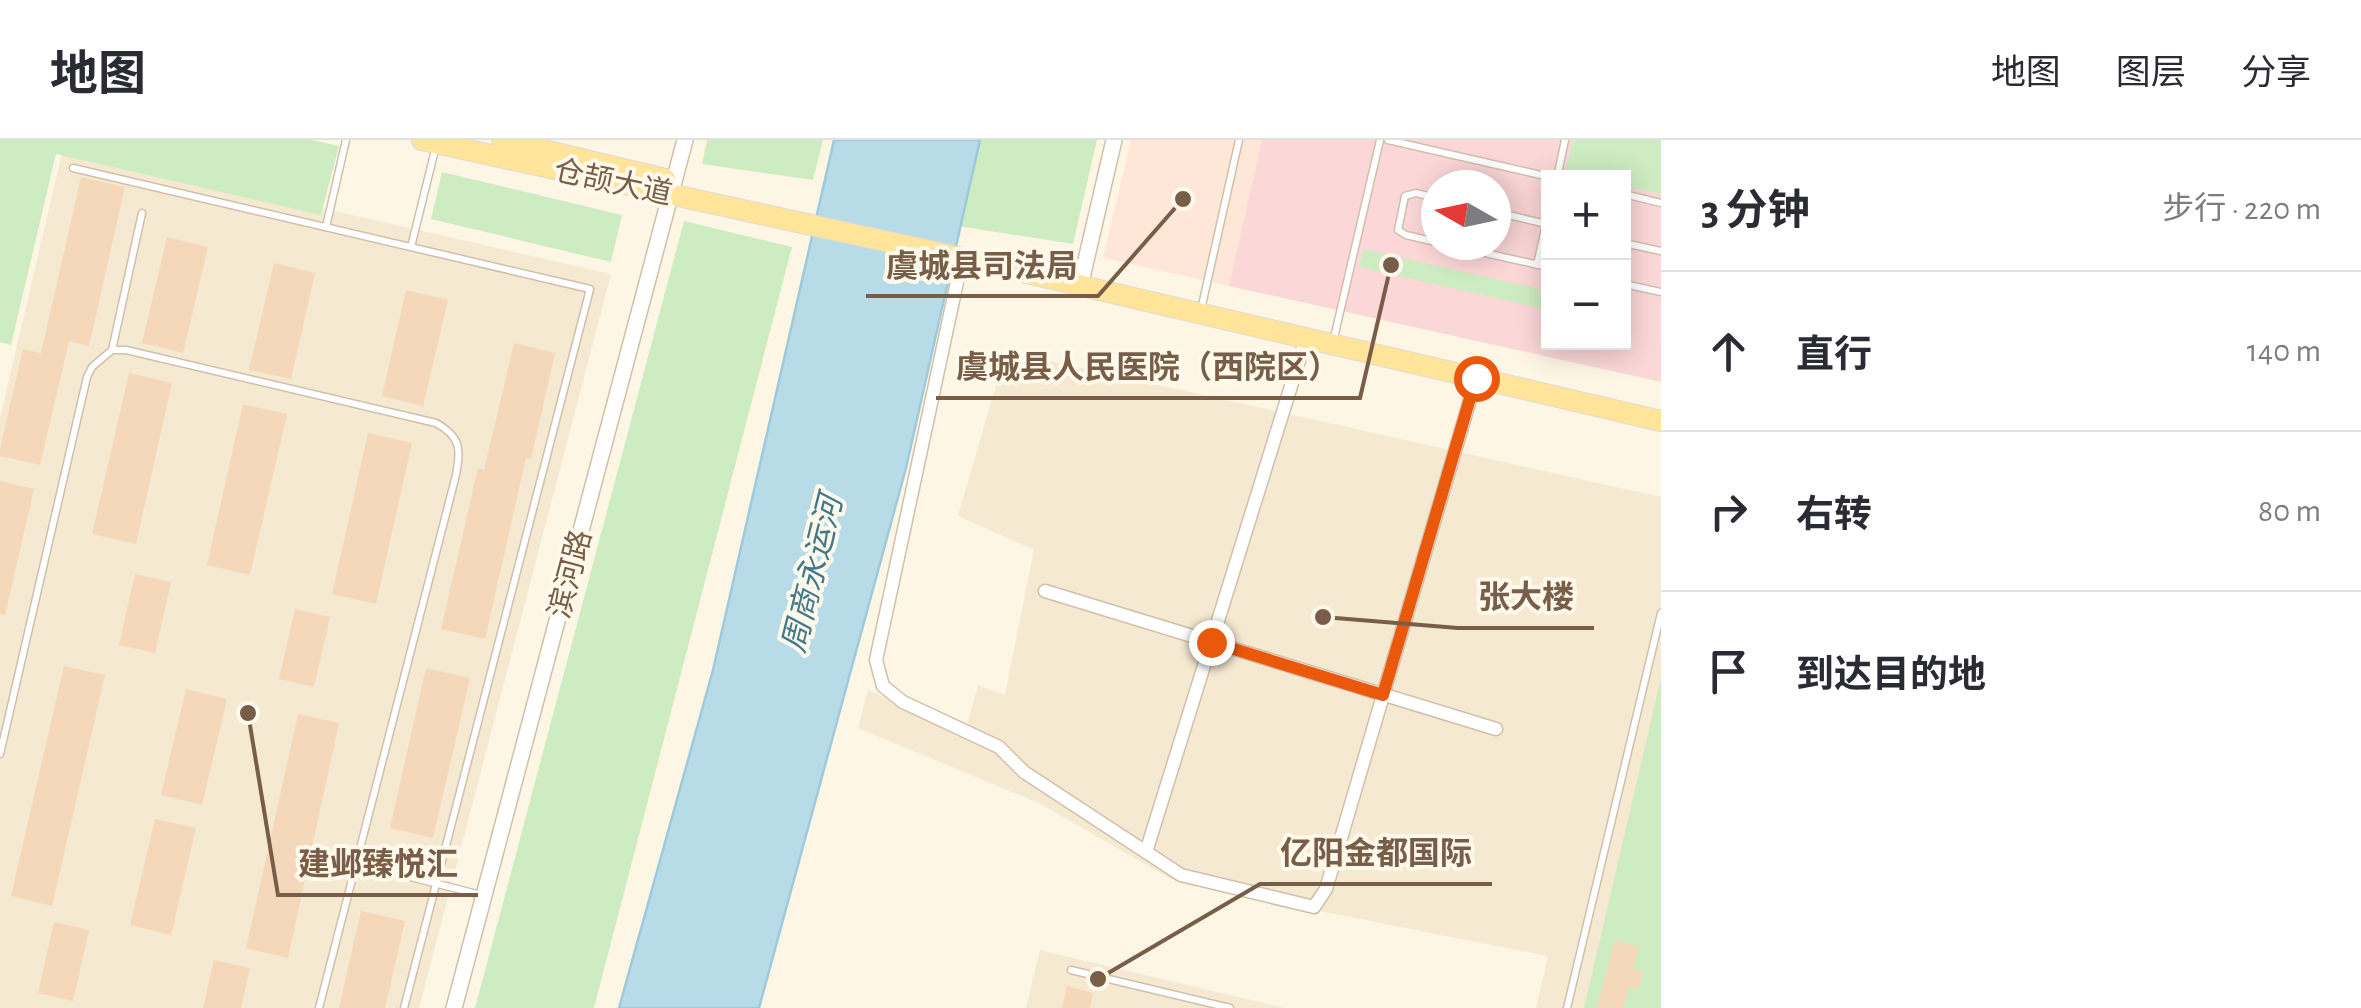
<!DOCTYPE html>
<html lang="zh">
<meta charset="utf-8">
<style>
:root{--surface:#fff;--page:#f2f2f3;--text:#2b2b33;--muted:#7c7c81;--line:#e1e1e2}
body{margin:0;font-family:"Alegreya Sans","Noto Sans SC",sans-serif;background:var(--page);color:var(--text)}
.controls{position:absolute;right:30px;top:30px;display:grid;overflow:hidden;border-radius:0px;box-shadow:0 5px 25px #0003}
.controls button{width:90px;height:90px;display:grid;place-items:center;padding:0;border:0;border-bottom:2px solid var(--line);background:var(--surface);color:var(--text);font:50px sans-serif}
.compass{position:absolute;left:1421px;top:30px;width:90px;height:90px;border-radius:50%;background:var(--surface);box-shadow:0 5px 25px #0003;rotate:279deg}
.stop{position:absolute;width:30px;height:30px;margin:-22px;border:8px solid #ea580c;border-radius:50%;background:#fff}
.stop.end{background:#ea580c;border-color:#fff;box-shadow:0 2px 10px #0008}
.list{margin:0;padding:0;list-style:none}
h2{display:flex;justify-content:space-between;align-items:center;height:130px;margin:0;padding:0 40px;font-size:42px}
h2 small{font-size:32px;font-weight:400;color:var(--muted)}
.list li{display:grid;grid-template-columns:65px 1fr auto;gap:30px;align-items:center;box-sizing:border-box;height:160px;padding:0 40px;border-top:2px solid var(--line)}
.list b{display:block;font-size:38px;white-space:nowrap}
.list em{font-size:32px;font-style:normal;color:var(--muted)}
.icon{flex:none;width:55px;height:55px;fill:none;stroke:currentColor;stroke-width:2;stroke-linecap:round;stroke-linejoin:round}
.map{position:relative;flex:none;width:1661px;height:868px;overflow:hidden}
header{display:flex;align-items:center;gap:60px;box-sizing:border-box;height:140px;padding:0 50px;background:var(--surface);border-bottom:2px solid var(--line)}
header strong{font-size:48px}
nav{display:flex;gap:55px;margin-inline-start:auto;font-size:35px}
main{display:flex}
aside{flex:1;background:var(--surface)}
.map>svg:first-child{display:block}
.residential{fill:#f6e9d2}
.commercial{fill:#fee7d7}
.medical{fill:#fcd7d7;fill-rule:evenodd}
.green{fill:#ceecc2}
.water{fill:#b7dce8;stroke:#9dcbdb;stroke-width:2.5}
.building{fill:#f5d8ba}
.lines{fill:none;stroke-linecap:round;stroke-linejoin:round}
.service-casing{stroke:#d0bfaa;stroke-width:9}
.minor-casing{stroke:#d0bfaa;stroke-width:15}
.tertiary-casing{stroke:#d0bfaa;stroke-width:18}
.primary-casing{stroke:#dfd8d3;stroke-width:22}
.service{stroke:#fff;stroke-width:6}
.minor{stroke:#fff;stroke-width:12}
.tertiary{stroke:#fff;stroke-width:15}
.primary{stroke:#ffe49a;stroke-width:20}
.route{stroke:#ea580c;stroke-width:12}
.labels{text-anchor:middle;stroke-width:8;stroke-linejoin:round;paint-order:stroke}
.street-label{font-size:30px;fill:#785e48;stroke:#fff9ec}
.water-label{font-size:32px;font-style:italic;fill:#40788c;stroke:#fff9ec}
.leader{fill:none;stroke:#785e48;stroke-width:4}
.callout-dot{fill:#785e48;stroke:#fff9ec;stroke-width:4}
.callout-label{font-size:32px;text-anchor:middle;font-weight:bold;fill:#785e48;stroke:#fff9ec;stroke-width:8;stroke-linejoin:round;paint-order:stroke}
</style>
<header>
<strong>地图</strong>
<nav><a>地图</a><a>图层</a><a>分享</a></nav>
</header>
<main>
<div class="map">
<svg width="1661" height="868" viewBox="0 0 1661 868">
<rect width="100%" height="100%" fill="#fdf6e4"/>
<!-- residential -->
<g class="residential">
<polygon points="63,9 611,134 419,868 0,868 0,278"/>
<polygon points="1006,211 1661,357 1661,868 1536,868 1548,816 1178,743 1041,664 858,588 868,550 965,593 978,545 1005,555 1034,410 958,376"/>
<polygon points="1040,810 1285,868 1026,868"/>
</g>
<!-- commercial -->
<polygon class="commercial" points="1131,0 1262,0 1229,146 1103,118"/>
<!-- medical -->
<path class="medical" d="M 1262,0 L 1661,0 L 1661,242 L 1229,146 ZM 1548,38 L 1624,38 L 1624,202 L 1548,202 ZM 1436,45 L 1496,45 L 1496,105 L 1436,105 Z"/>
<!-- green -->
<g class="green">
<polygon points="0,0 312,0 339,6 321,75 56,14 11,205 0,202"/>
<polygon points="707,0 823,0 813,40 702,24"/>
<polygon points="979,0 1097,0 1073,104 958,86"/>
<polygon points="1573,0 1661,0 1661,54 1624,46 1624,38 1587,37 1565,32"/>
<polygon points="442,32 622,75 611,122 431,79"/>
<polygon points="684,81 792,107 594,868 475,868"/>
<polygon points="1363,109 1548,151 1548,170 1359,127"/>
<polygon points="1661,538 1661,868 1584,868"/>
</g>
<!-- water -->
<polygon class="water" points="834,0 980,0 906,328 759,868 619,868 713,530"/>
<!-- building -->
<g class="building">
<polygon points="81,37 125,47 89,206 69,201 40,325 0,316 0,309 23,209 41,213"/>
<polygon points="167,97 208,107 183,213 142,203"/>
<polygon points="274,123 315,133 291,239 249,230"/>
<polygon points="406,150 448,160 423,266 382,256"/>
<polygon points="514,203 555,213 531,319 526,318 485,499 441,489 478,328 484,330"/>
<polygon points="129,233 172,243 136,404 92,394"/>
<polygon points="243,264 287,274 250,435 207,425"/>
<polygon points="368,293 412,303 376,464 332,454"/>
<polygon points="0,341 34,349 5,475 0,474"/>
<polygon points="135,434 171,442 155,513 119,505"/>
<polygon points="295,469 330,477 314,547 279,539"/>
<polygon points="64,526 105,535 52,766 11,756"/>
<polygon points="426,528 470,538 433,698 390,688"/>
<polygon points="186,549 227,559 202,665 161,655"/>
<polygon points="298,574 339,583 288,818 246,808"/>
<polygon points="155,679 196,688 171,795 130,785"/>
<polygon points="361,771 405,781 385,868 339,868"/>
<polygon points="54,782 89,790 73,861 38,853"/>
<polygon points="1615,800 1639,807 1633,829 1643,831 1638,850 1629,847 1623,868 1597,868"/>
<polygon points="214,820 250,828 241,868 203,868"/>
<polygon points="1067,846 1093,853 1090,868 1062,868"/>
</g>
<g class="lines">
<!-- service casing -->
<g class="service-casing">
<g id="service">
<polyline points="1388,0 1554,38"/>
<polyline points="73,28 590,149 404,868"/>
<polyline points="1557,38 1565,0"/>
<polyline points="1624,54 1661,63"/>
<polyline points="1436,58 1416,53 1405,56 1398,90 1406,95 1436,102"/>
<polyline points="1496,72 1546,84 1537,125"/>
<polyline points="326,87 346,0"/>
<polyline points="1624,103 1661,111"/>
<polyline points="1449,105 1548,127"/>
<polyline points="411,107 436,6"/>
<polyline points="1624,144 1661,152"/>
<polyline points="1201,170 1239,0"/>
<polyline points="1334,198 1380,0"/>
<polyline points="112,210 142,73"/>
<path d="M 0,614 L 87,237 L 92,227 L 112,210 L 126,210 L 436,283 C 461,297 461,309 456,335 L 319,868"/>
<polyline points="356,723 481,755"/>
<polyline points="1071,830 1230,868"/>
<polyline points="1567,868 1661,473"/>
</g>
</g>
<!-- minor casing -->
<g class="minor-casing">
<g id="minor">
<polyline points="958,117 957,142 876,520 883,546 903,562 999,607 1024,632 1181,735 1314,767 1326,749 1480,226"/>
<polyline points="1045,451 1496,589"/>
<polyline points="1146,712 1306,198"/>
</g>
</g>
<!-- tertiary casing -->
<g class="tertiary-casing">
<g id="tertiary">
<polyline points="1080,146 1114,0"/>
<polyline points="454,868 685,0"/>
</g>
</g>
<!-- primary casing -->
<g class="primary-casing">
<g id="primary">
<polyline points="422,0 958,117 1661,281"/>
<polyline points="502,0 665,39"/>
</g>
</g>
<!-- service -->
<use href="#service" class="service"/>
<!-- minor -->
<use href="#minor" class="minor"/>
<!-- tertiary -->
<use href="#tertiary" class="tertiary"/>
<!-- primary -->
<use href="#primary" class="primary"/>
</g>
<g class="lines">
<!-- route -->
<polyline class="route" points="1211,502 1383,555 1476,238"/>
</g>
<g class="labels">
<!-- street labels -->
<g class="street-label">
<text transform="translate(613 42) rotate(12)" y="10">仓颉大道</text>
<text transform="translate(570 434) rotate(-75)" y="10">滨河路</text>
</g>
<!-- water labels -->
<g class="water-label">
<text transform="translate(812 434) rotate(-76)" y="11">周商永运河</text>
</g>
</g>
<!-- callouts -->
<path class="leader" d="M1183 59L1098 156H866M1391 125L1360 258H936M1323 477L1458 488H1594M1098 839L1260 744H1492M248 573L278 755H478"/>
<g class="callout-dot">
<circle cx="1183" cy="59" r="10"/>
<circle cx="1391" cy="125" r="10"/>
<circle cx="1323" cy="477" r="10"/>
<circle cx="1098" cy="839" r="10"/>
<circle cx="248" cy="573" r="10"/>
</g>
<g class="callout-label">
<text x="982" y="137">虞城县司法局</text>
<text x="1148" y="238">虞城县人民医院（西院区）</text>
<text x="1526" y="468">张大楼</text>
<text x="1376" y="724">亿阳金都国际</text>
<text x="378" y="735">建邺臻悦汇</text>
</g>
</svg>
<div class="controls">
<button>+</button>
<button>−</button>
</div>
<svg class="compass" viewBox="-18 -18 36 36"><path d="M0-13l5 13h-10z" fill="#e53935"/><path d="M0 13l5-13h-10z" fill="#7c7c81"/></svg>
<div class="stop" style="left:1476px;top:238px"></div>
<div class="stop end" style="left:1211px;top:502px"></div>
</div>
<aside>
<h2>3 分钟<small>步行 · 220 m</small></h2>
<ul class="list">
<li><svg class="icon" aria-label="ahead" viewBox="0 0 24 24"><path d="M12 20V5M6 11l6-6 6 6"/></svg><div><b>直行</b></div><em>140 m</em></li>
<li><svg class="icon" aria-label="right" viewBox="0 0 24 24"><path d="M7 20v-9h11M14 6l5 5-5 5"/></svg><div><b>右转</b></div><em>80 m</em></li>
<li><svg class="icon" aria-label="arrive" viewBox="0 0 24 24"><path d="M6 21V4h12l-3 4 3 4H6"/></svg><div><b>到达目的地</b></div></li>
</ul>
</aside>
</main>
